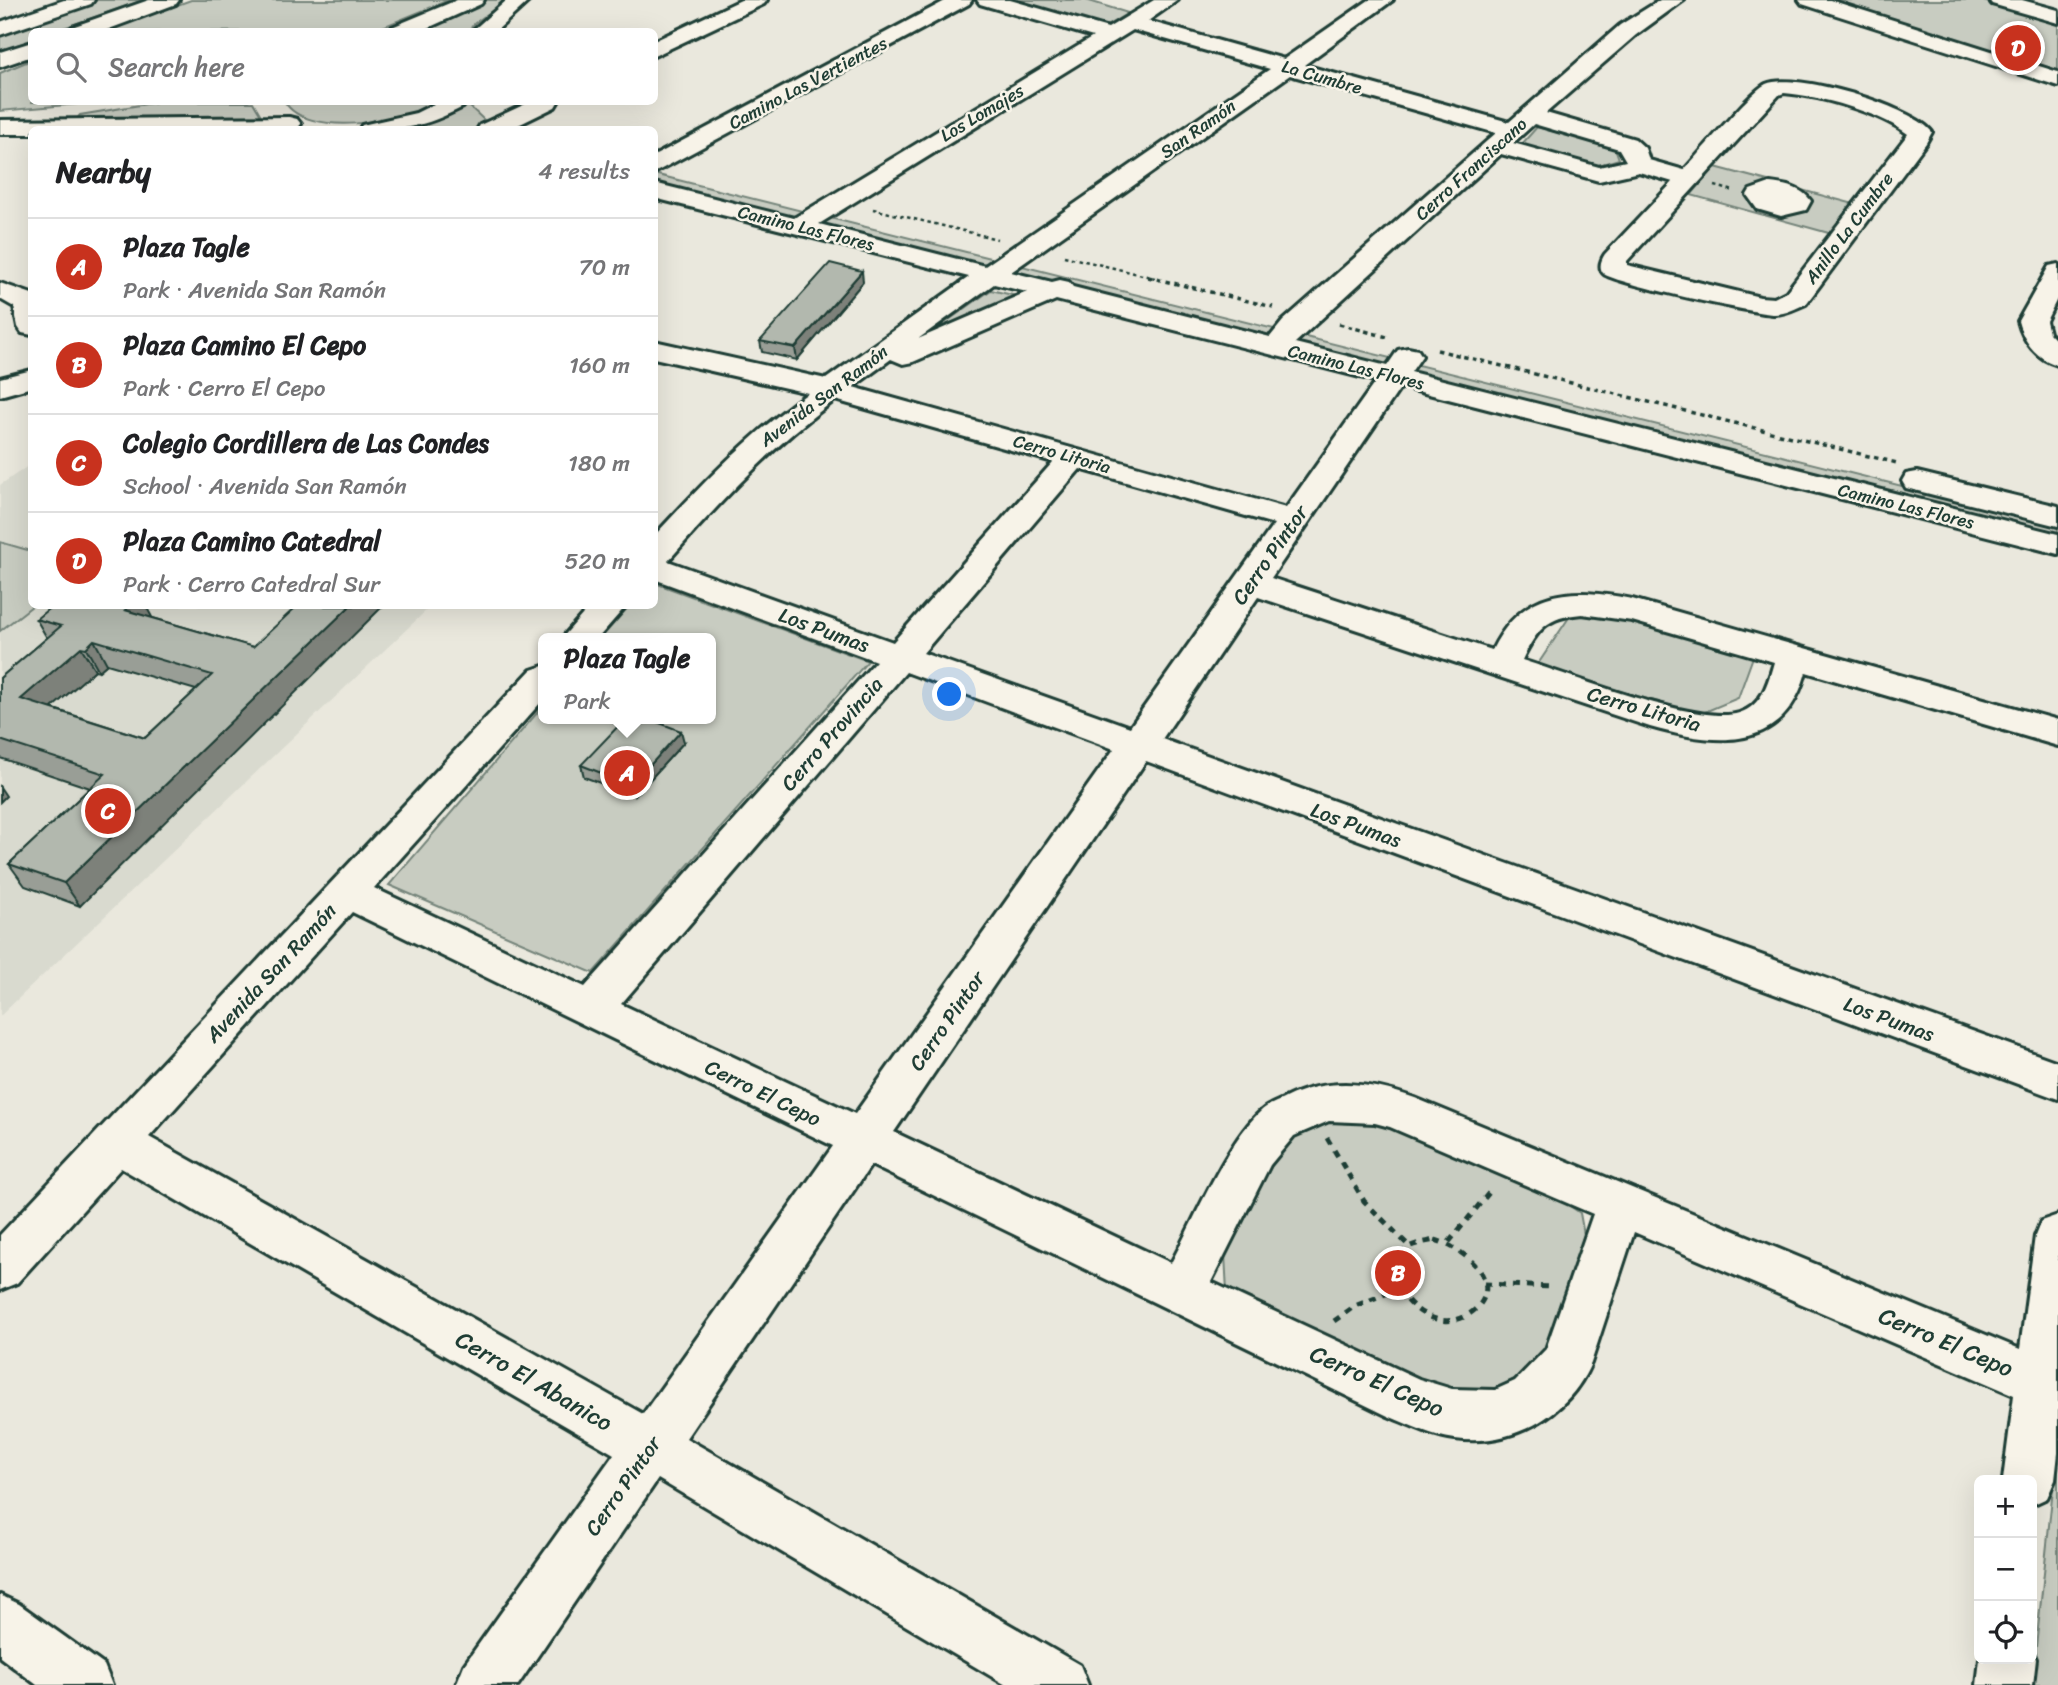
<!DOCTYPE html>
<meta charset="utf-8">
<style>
:root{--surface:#fff;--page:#f2f2f2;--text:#202124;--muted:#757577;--line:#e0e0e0;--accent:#c8321e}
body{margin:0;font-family:Sriracha,sans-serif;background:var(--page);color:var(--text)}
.controls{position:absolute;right:21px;bottom:21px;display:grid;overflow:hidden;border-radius:10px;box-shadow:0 7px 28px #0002}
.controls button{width:63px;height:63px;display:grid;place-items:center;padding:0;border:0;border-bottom:2px solid var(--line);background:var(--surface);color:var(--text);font:35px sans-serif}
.you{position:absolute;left:950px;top:695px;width:24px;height:24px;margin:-18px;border:5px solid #fff;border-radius:50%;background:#1a73e8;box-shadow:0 0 0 10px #1a73e833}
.badge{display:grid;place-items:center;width:46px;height:46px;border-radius:50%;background:var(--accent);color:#fff;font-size:23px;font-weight:700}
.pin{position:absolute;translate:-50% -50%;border:4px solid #fff;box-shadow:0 2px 7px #0006}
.popup{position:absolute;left:538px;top:633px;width:178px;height:91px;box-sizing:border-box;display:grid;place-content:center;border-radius:10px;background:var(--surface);filter:drop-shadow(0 2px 5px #0005);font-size:23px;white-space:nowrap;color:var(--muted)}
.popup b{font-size:26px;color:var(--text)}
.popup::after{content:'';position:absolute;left:50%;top:100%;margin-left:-14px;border:14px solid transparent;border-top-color:var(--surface)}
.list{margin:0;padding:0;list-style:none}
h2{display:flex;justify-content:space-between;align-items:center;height:91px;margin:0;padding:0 28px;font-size:30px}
h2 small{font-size:23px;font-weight:400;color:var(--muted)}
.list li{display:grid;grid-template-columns:46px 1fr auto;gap:21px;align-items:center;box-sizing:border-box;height:98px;padding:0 28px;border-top:2px solid var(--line)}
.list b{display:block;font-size:26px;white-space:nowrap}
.list p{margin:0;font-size:23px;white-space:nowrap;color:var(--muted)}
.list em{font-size:23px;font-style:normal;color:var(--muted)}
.icon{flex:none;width:38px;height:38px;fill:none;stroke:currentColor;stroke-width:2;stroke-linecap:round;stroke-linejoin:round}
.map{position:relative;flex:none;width:2058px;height:1685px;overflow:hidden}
.search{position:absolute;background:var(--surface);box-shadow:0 7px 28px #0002;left:28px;top:28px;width:630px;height:77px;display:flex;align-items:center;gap:18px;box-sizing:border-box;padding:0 24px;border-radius:10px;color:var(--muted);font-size:26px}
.panel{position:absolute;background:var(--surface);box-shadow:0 7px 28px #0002;left:28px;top:126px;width:630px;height:483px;border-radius:10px}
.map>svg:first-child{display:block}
.built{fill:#d9dacf}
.green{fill:#c8ccc1;stroke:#74847a;stroke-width:2}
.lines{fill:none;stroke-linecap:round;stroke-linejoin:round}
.minor-casing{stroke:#1f3d34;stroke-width:6}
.path-far2{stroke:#1f3d34;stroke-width:2.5;stroke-dasharray:3.5 3.5;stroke-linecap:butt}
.path-far1{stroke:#1f3d34;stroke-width:3.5;stroke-dasharray:4.5 4.5;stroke-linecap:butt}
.path{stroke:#1f3d34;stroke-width:5;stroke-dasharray:7 7;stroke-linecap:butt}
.minor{fill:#f7f3e8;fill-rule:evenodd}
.wall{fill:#999e96;stroke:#1f3d34;stroke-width:2;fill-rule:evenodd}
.shaded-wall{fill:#7d817a;stroke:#1f3d34;stroke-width:2}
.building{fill:#b2b8ae;stroke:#1f3d34;stroke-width:2;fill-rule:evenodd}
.labels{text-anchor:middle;stroke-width:5;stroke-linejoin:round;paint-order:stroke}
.far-street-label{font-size:18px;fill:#1f3d34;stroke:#f7f3e8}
.street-label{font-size:21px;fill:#1f3d34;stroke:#f7f3e8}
.near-street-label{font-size:24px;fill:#1f3d34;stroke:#f7f3e8}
</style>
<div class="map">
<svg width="2058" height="1685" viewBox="0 0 2058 1685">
<rect width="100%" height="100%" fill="#eae8dd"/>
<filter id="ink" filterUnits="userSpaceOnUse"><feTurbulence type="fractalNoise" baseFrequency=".0143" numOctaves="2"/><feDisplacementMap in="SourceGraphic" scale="14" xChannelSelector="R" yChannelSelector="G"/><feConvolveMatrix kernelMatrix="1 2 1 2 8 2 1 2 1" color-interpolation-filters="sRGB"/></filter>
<g filter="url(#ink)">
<!-- built -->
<polygon class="built" points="31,464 32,606 431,606 0,1016 0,485"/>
<!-- green -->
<g class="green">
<polygon points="97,0 143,0 55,31 32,32 31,40 0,51 0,36"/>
<polygon points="191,0 449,0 373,31 103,32"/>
<polygon points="484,0 507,0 475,23 468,31 410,32"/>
<polygon points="1010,0 1086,0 1128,13 1108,25 1101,25"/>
<polygon points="1827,0 1980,0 2058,23 2058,74"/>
<polygon points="31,60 32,102 101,102 0,111 0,73"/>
<polygon points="158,102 253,102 263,119 74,122 80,115"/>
<path d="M 285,102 L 433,102 C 404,123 306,138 285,102 Z"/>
<polygon points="458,103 466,103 485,121 502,129 412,130 414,126"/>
<polygon points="1537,127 1615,148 1619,159 1596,166 1521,145"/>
<polygon points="1715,167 1858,205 1836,235 1691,195"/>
<polygon points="654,174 2058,525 2058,535 655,184"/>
<polygon points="991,290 1021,297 925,337"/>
<polygon points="0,542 31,551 32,606 0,631"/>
<polygon points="655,583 868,661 593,973 389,885 543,706 543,719 711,719 711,638 601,638 629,606 654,606"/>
<polygon points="1623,615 1754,654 1738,698 1700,714 1536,667 1570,616"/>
<polygon points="1336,1115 1395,1125 1557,1197 1580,1213 1584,1235 1539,1366 1496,1389 1448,1395 1227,1292 1225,1254 1289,1133"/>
<polygon points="2058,1441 2058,1685 2032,1685"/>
</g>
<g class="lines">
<!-- minor casing -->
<g class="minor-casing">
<g id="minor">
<polygon points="64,0 94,0 91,4 0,35 0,22"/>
<polygon points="149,0 179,0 176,4 101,32 70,32 72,27"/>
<polygon points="457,0 484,0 481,4 419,32 390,32 392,27"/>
<polygon points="507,0 530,0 495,32 471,32"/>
<polygon points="741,0 767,0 764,4 654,56 654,41"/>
<polygon points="947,0 972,0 969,4 654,173 654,156"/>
<path d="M 977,0 L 1010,0 L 1108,28 L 1154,0 L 1178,0 L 1148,21 L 1284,59 L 1369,0 L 1393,0 L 1304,65 L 1509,122 L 1620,25 L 1660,0 L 1684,0 L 1636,35 L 1546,113 L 1635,139 L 1645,148 L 1649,160 L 1684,170 C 1700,153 1750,92 1766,84 C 1794,71 1914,107 1932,132 L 1926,143 L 1806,304 C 1796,308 1786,314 1775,314 C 1756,314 1615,283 1604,274 C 1598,268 1601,260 1605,254 L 1673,182 L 1639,172 L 1599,181 L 1501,154 L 1295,343 L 1387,366 L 1398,350 L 1408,348 L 1418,350 L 1422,356 L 1411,372 L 2058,534 L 2058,554 L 1401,387 L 1271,578 L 1492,650 C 1523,588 1571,587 1632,599 L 2058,720 L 2058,746 L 1806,672 C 1784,753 1717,746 1650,727 L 1258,597 L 1162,739 L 2058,1062 L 2058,1099 L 1146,761 L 894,1132 L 1171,1263 C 1194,1221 1227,1141 1261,1111 C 1267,1105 1277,1102 1285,1098 C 1327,1077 1371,1082 1415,1098 L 2020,1349 L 2035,1236 L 2041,1221 L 2058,1215 L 2058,1453 L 2055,1480 L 2047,1498 L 2032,1505 L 2032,1480 L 2003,1480 L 2014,1395 L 1634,1232 L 1591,1363 C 1568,1416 1512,1447 1455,1439 C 1432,1436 1410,1425 1388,1416 L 871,1165 L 686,1438 L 1080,1665 L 1088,1685 L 1006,1685 L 658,1479 L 518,1685 L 456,1685 L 464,1665 L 614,1454 L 121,1168 L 17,1283 L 0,1290 L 0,1235 L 531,670 L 543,666 L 543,700 L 374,888 L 585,987 L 876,661 L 654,579 L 654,536 C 702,484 750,434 808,393 L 654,358 L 654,341 L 826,379 L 969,277 L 654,198 L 654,183 L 794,218 L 1093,37 L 980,4 ZM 1133,30 L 1270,69 L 985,266 L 819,224 ZM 1290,75 L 1496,133 L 1283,321 L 1270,337 L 1073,287 L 1069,282 L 1060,280 L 1052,282 L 1011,272 ZM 1784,93 C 1820,96 1879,112 1908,134 L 1786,292 L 1774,298 L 1760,297 L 1627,265 L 1627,261 L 1779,95 ZM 1534,124 L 1619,149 L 1626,161 L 1599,167 L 1513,143 ZM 994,284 L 1027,292 L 918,339 ZM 1056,300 L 1376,381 L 1286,508 L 853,387 L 891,359 L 903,364 L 913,362 ZM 835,400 L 1053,462 L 893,642 L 668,561 C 720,502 772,446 835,400 ZM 1080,469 L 1274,524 L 1130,727 L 923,653 ZM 1582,614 L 1632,621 L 1774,662 C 1768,683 1762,706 1739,713 C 1698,726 1568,674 1522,660 C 1537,629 1547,617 1582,614 ZM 906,672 L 1114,749 L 855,1114 L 621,1004 ZM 352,912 L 833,1146 L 643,1414 L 149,1137 ZM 1329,1121 L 1375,1123 L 1390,1127 L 1593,1214 L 1546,1349 L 1515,1381 L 1495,1390 L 1452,1389 L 1419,1379 L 1211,1282 L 1270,1165 L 1294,1136 Z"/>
<polygon points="1799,0 1830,0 2058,72 2058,86 1802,4"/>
<polygon points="1989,0 2022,0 2058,10 2058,23 1992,4"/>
<polygon points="32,42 32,56 0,67 0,52"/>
<path d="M 438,102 L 466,102 L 463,107 C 422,128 404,130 359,130 L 362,125 L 416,113 Z"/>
<polygon points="530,102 558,102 555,107 508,130 477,130 480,125"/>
<polygon points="289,117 297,119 301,124 297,129 32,130 32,134 0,134 0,120"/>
<path d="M 1770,183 C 1786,185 1801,187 1811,201 L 1806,210 L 1781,216 L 1757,209 L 1747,195 L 1750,190 Z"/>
<path d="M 2058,264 L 2058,297 L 2046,321 L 2049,333 L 2058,342 L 2058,365 C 2037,360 2023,341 2018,321 L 2049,266 Z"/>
<polygon points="0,283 32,294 32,335 22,333 18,327 14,307 0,299"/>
<polygon points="32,370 32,387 0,396 0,378"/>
<polygon points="1917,472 2058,506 2058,526 1906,488 1902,481 1906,474"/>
<polygon points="590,606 626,606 598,638 562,638"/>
<polygon points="0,1595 19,1604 104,1665 112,1685 37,1685 0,1657"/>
<polygon points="2032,1649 2036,1659 2033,1685 1977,1685 1980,1659 2032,1659"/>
</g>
</g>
<!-- path-far2 -->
<g class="path-far2">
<polyline points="1715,186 1734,191"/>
<polyline points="873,209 997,239"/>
<polyline points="1064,256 1155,278"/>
</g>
<!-- path-far1 -->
<g class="path-far1">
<polyline points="1148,277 1273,307"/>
<polyline points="1339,324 1391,338"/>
<polyline points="1437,350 1897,463"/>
</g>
<!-- path -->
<g class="path">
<polyline points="1327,1138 1364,1201 1409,1246"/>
<path d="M 1435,1240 C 1463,1248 1509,1283 1472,1312 C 1430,1345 1368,1275 1409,1247 C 1416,1243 1427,1242 1435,1240 Z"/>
<polyline points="1449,1242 1492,1189"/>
<polyline points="1484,1284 1553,1287"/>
<polyline points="1334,1321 1355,1306 1398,1289"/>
</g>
<!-- minor -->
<use href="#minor" class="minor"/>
</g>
<!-- wall -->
<g class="wall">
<polygon points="863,282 797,360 762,352 760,341"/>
<path d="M 153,618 L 253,647 L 80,906 L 25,886 L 9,864 L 90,788 L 0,758 L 0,678 L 47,638 L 36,619 ZM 107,664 L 196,690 L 145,738 L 51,708 L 95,670 L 99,671 Z"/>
<polygon points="684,742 635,796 584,777 581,765"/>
</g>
<!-- shaded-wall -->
<g class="shaded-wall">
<polygon points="862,271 863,282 797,360 795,348"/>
<polygon points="130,606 146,606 153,619 125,610"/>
<polygon points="350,606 383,606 80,906 64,883"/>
<polygon points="94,640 107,664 99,671 86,648"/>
<polygon points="81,647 95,670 36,722 21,699"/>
<polygon points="681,731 684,742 635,796 632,785"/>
<polygon points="0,787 6,796 0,802"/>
</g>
<!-- building -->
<g class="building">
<polygon points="830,263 862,271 795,348 760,341"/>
<path d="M 52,606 L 130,606 L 125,610 L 253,647 L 297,606 L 350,606 L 64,883 L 9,864 L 105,774 L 0,740 L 0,678 L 61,626 L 36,619 ZM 94,640 L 212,675 L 145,738 L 21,699 L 81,647 L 86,648 Z"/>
<polygon points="625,719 649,719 681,731 632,785 581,765"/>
</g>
</g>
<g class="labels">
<!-- far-street labels -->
<g class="far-street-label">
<text transform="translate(1322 77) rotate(16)" y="6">La Cumbre</text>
<text transform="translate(808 83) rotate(-28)" y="6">Camino Las Vertientes</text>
<text transform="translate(982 113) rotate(-31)" y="6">Los Lomajes</text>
<text transform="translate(1198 129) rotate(-35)" y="6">San Ramón</text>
<text transform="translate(1471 169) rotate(-42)" y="6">Cerro Franciscano</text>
<text transform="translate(806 228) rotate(14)" y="6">Camino Las Flores</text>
<text transform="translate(1849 228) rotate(-53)" y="6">Anillo La Cumbre</text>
<text transform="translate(1356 367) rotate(14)" y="6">Camino Las Flores</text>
<text transform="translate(824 396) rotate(-37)" y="6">Avenida San Ramón</text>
<text transform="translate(1062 454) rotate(16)" y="6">Cerro Litoria</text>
<text transform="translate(1906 506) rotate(14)" y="6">Camino Las Flores</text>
</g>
<!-- street labels -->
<g class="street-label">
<text transform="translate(1270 555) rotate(-55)" y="7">Cerro Pintor</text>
<text transform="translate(824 630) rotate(20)" y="7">Los Pumas</text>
<text transform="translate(1644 709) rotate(16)" y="7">Cerro Litoria</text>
<text transform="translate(832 734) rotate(-49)" y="7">Cerro Provincia</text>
<text transform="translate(1356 825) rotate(20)" y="7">Los Pumas</text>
<text transform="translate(271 973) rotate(-47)" y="7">Avenida San Ramón</text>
<text transform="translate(1889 1019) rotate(20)" y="7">Los Pumas</text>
<text transform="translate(947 1021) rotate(-55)" y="7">Cerro Pintor</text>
<text transform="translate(763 1093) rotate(26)" y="7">Cerro El Cepo</text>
<text transform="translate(623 1486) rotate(-55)" y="7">Cerro Pintor</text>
</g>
<!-- near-street labels -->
<g class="near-street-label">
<text transform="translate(1946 1342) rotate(23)" y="8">Cerro El Cepo</text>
<text transform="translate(534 1381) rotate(30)" y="8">Cerro El Abanico</text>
<text transform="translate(1377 1381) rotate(24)" y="8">Cerro El Cepo</text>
</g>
</g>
</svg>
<div class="controls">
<button>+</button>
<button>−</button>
<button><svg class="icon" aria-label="locate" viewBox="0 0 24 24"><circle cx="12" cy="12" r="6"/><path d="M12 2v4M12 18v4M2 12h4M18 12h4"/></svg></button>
</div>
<div class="you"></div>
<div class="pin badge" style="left:627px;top:773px">A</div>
<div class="popup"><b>Plaza Tagle</b>Park</div>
<div class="pin badge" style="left:1398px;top:1273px">B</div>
<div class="pin badge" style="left:108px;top:811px">C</div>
<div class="pin badge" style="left:2018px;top:48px">D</div>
<div class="search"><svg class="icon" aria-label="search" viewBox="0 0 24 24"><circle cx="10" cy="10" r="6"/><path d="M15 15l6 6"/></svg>Search here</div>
<section class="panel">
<h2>Nearby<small>4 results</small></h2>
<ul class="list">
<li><span class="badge">A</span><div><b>Plaza Tagle</b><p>Park · Avenida San Ramón</p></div><em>70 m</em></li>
<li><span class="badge">B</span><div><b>Plaza Camino El Cepo</b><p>Park · Cerro El Cepo</p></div><em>160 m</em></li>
<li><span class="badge">C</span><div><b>Colegio Cordillera de Las Condes</b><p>School · Avenida San Ramón</p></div><em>180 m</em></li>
<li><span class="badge">D</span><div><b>Plaza Camino Catedral</b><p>Park · Cerro Catedral Sur</p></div><em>520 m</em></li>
</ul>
</section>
</div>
